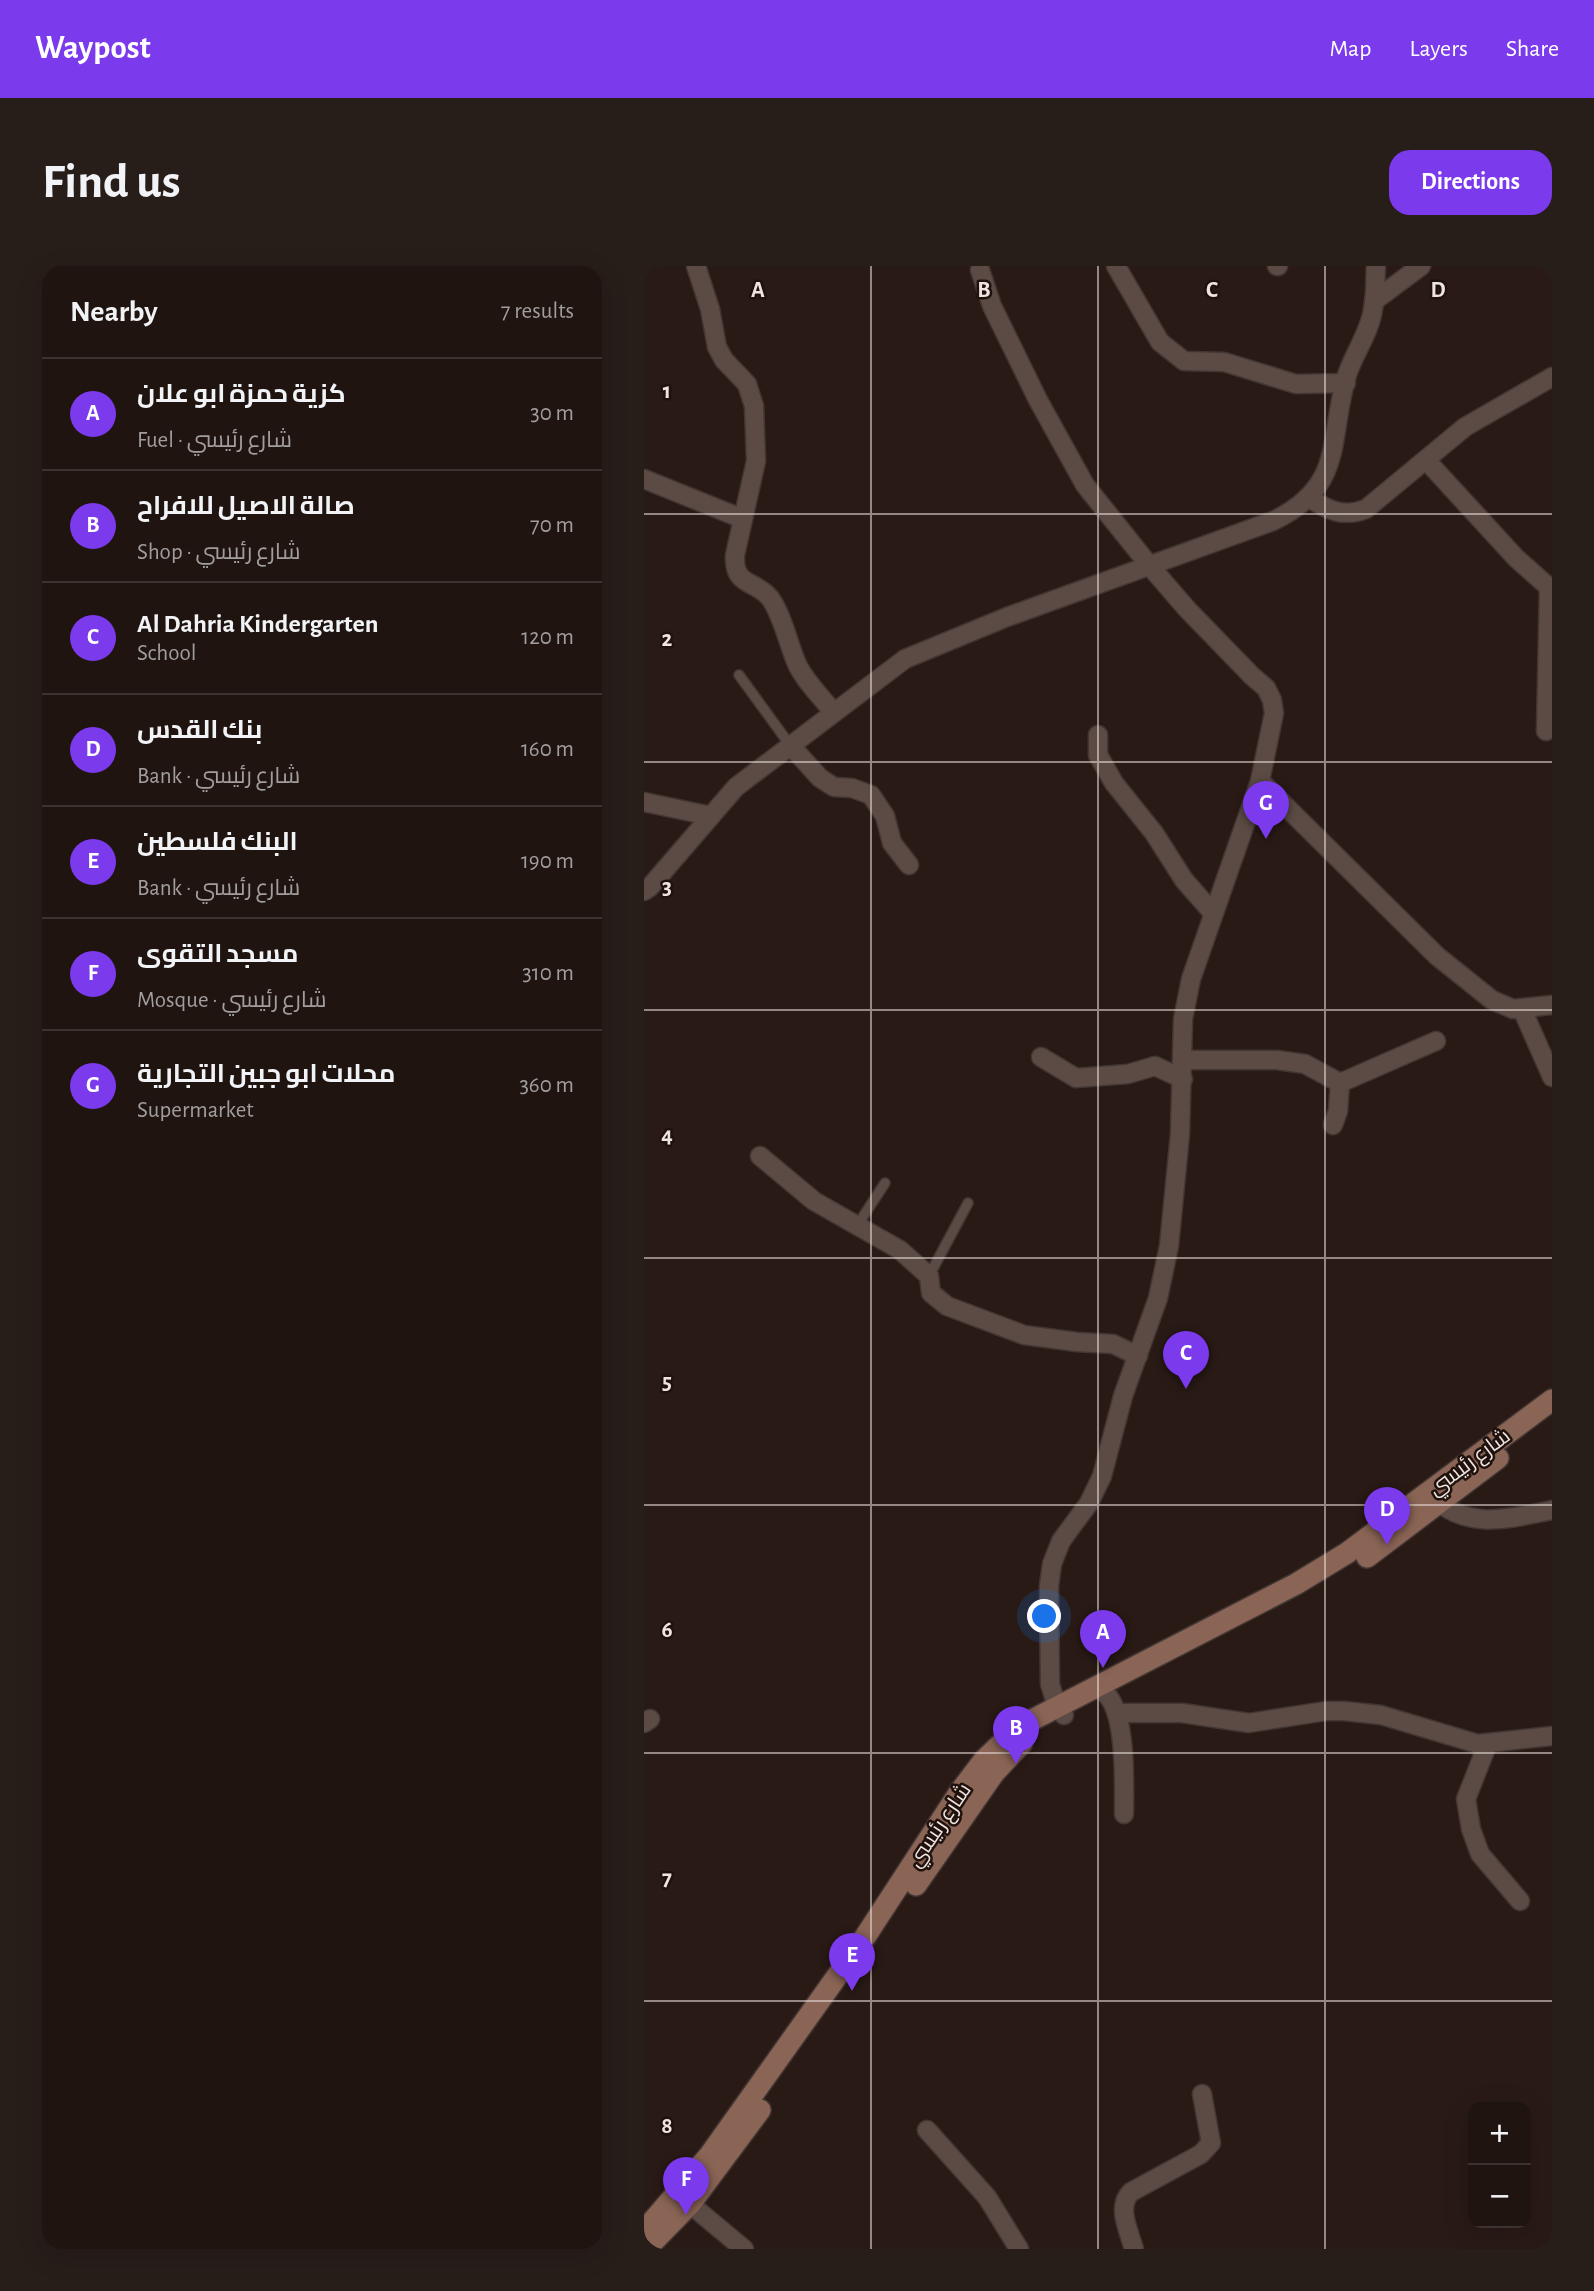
<!DOCTYPE html>
<meta charset="utf-8">
<style>
:root{--surface:#1f1410;--page:#271d19;--text:#f1f3f6;--muted:#a19e9f;--line:#3c3330;--accent:#7c3aed}
body{margin:0;font-family:"Alegreya Sans",Cairo,sans-serif;background:var(--page);color:var(--text)}
.controls{position:absolute;right:21px;bottom:21px;display:grid;overflow:hidden;border-radius:14px;box-shadow:0 7px 28px #0002}
.controls button{width:63px;height:63px;display:grid;place-items:center;padding:0;border:0;border-bottom:2px solid var(--line);background:var(--surface);color:var(--text);font:35px sans-serif}
.you{position:absolute;left:401px;top:1351px;width:24px;height:24px;margin:-18px;border:5px solid #fff;border-radius:50%;background:#1a73e8;box-shadow:0 0 0 10px #1a73e833}
.badge{display:grid;place-items:center;width:46px;height:46px;border-radius:50%;background:var(--accent);color:#fff;font-size:23px;font-weight:700}
.pin{position:absolute;translate:-50% -58px;filter:drop-shadow(0 2px 4px #0008)}
.pin::after{content:'';position:absolute;top:37px;width:24px;height:21px;background:inherit;clip-path:polygon(0 0,100% 0,50% 100%)}
.list{margin:0;padding:0;list-style:none}
h2{display:flex;justify-content:space-between;align-items:center;height:91px;margin:0;padding:0 28px;font-size:30px}
h2 small{font-size:23px;font-weight:400;color:var(--muted)}
.list li{display:grid;grid-template-columns:46px 1fr auto;gap:21px;align-items:center;box-sizing:border-box;height:112px;padding:0 28px;border-top:2px solid var(--line)}
.list b{display:block;font-size:26px;white-space:nowrap}
.list p{margin:0;font-size:23px;white-space:nowrap;color:var(--muted)}
.list em{font-size:23px;font-style:normal;color:var(--muted)}
.map{position:relative;flex:none;width:908px;height:1983px;overflow:hidden;border-radius:21px}
header{display:flex;align-items:center;gap:42px;box-sizing:border-box;height:98px;padding:0 35px;background:var(--accent);color:#fff}
header strong{font-size:33px}
nav{display:flex;gap:38px;margin-inline-start:auto;font-size:24px}
.intro{display:flex;align-items:center;justify-content:space-between;box-sizing:border-box;height:168px;padding:0 42px}
h1{margin:0;font-size:49px}
.button{padding:18px 32px;border-radius:21px;background:var(--accent);color:#fff;font-size:24px;font-weight:700}
main{display:flex;gap:42px;padding:0 42px}
aside{flex:1;background:var(--surface);border-radius:21px;box-shadow:0 7px 28px #0002}
.map>svg:first-child{display:block}
.lines{fill:none;stroke-linecap:round;stroke-linejoin:round}
.lane-casing{stroke:#423634;stroke-width:12}
.street-casing{stroke:#423634;stroke-width:21}
.secondary-casing{stroke:#423634;stroke-width:24}
.lane{stroke:#5c4b44;stroke-width:9}
.street{stroke:#5c4b44;stroke-width:18}
.secondary{stroke:#8a6455;stroke-width:21}
.grid{fill:none;stroke:#efe4e0;stroke-width:2;stroke-opacity:0.55}
.labels{text-anchor:middle;stroke-width:5;stroke-linejoin:round;paint-order:stroke}
.street-label{font-size:21px;fill:#efe4e0;stroke:#1f110c}
.grid-label{font-size:23px;text-anchor:middle;font-weight:bold;fill:#efe4e0;stroke:#1f110c;stroke-width:5;stroke-linejoin:round;paint-order:stroke}
</style>
<header>
<strong>Waypost</strong>
<nav><a>Map</a><a>Layers</a><a>Share</a></nav>
</header>
<div class="intro"><h1>Find us</h1><a class="button">Directions</a></div>
<main>
<aside>
<h2>Nearby<small>7 results</small></h2>
<ul class="list">
<li><span class="badge">A</span><div><b>كزية حمزة ابو علان</b><p>Fuel · شارع رئيسي</p></div><em>30 m</em></li>
<li><span class="badge">B</span><div><b>صالة الاصيل للافراح</b><p>Shop · شارع رئيسي</p></div><em>70 m</em></li>
<li><span class="badge">C</span><div><b>Al Dahria Kindergarten</b><p>School</p></div><em>120 m</em></li>
<li><span class="badge">D</span><div><b>بنك القدس</b><p>Bank · شارع رئيسي</p></div><em>160 m</em></li>
<li><span class="badge">E</span><div><b>البنك فلسطين</b><p>Bank · شارع رئيسي</p></div><em>190 m</em></li>
<li><span class="badge">F</span><div><b>مسجد التقوى</b><p>Mosque · شارع رئيسي</p></div><em>310 m</em></li>
<li><span class="badge">G</span><div><b>محلات ابو جبين التجارية</b><p>Supermarket</p></div><em>360 m</em></li>
</ul>
</aside>
<div class="map">
<svg width="908" height="1983" viewBox="0 0 908 1983">
<rect width="100%" height="100%" fill="#291a15"/>
<g class="lines">
<!-- lane casing -->
<g class="lane-casing">
<g id="lane">
<polyline points="95,409 146,479"/>
<polyline points="213,960 241,917"/>
<polyline points="285,1010 324,937"/>
</g>
</g>
<!-- street casing -->
<g class="street-casing">
<g id="street">
<path d="M 52,0 L 66,43 L 73,81 L 80,94 L 103,118 L 110,140 L 112,195 L 91,289 C 89,321 112,314 126,332 C 138,348 145,380 153,398 C 161,416 178,431 189,446"/>
<polyline points="472,0 516,76 540,95 580,96 652,118 702,117"/>
<polyline points="633,0 634,0"/>
<polyline points="336,4 348,40 394,134 441,219 505,299 543,343 608,410 622,422 628,434 630,447 616,515 547,713 539,753 536,868 525,980 514,1032 479,1130 458,1210 445,1237 417,1275 408,1298 405,1320 406,1418 413,1441 420,1449"/>
<polyline points="730,35 777,0"/>
<polyline points="782,194 872,292 908,324"/>
<polyline points="0,213 99,253"/>
<path d="M 664,231 C 683,244 699,252 722,243 L 821,161 L 908,111"/>
<polyline points="902,465 905,322"/>
<polyline points="454,469 454,489 470,517 510,567 540,614 569,647"/>
<polyline points="146,479 176,512 190,521 208,522 227,529 241,550 248,577 265,599"/>
<polyline points="616,515 793,690 848,734 869,743 908,739"/>
<polyline points="0,536 67,550"/>
<path d="M 0,625 L 6,621 L 92,521 L 261,393 L 363,351 L 629,255 C 702,220 684,172 703,109 C 710,87 726,66 729,43 C 732,29 731,14 732,0"/>
<polyline points="878,743 908,811"/>
<polyline points="397,791 432,812 484,808 511,800 539,813"/>
<polyline points="539,794 633,794 661,798 696,817 694,845 689,859"/>
<polyline points="696,817 792,775"/>
<polyline points="116,890 170,935 256,984 285,1010 287,1027 303,1040 380,1069 433,1076 469,1078 494,1090"/>
<path d="M 787,1229 C 821,1265 864,1253 908,1244"/>
<path d="M 451,1422 C 455,1424 459,1424 461,1427 C 483,1446 480,1519 480,1548"/>
<polyline points="474,1447 538,1447 605,1457 682,1445 700,1445 737,1449 834,1478 908,1470"/>
<polyline points="0,1457 6,1453"/>
<polyline points="844,1477 822,1533 827,1563 836,1588 876,1635"/>
<polyline points="283,1864 343,1931 375,1983"/>
<polyline points="46,1938 100,1983"/>
<path d="M 490,1983 C 485,1965 472,1941 487,1926 L 557,1888 L 567,1877 L 558,1828"/>
</g>
</g>
<!-- secondary casing -->
<g class="secondary-casing">
<g id="secondary">
<polyline points="723,1291 854,1192"/>
<polyline points="272,1619 350,1507 378,1477"/>
<polyline points="0,1965 65,1890 221,1671 315,1527 340,1494 363,1472 388,1454 652,1318 703,1287 908,1134"/>
<polyline points="2,1983 46,1938 116,1844"/>
</g>
</g>
<!-- lane -->
<use href="#lane" class="lane"/>
<!-- street -->
<use href="#street" class="street"/>
<!-- secondary -->
<use href="#secondary" class="secondary"/>
</g>
<!-- grid -->
<path class="grid" d="M 227,0 L 227,1983M 454,0 L 454,1983M 681,0 L 681,1983M 0,248 L 908,248M 0,496 L 908,496M 0,744 L 908,744M 0,992 L 908,992M 0,1239 L 908,1239M 0,1487 L 908,1487M 0,1735 L 908,1735"/>
<g class="labels">
<!-- street labels -->
<g class="street-label">
<text transform="translate(825 1196) rotate(-37)" y="7">شارع رئيسي</text>
<text transform="translate(295 1559) rotate(-56)" y="7">شارع رئيسي</text>
</g>
</g>
<g class="grid-label">
<text x="114" y="31">A</text>
<text x="340" y="31">B</text>
<text x="568" y="31">C</text>
<text x="794" y="31">D</text>
<text x="23" y="132">1</text>
<text x="23" y="380">2</text>
<text x="23" y="628">3</text>
<text x="23" y="876">4</text>
<text x="23" y="1123">5</text>
<text x="23" y="1371">6</text>
<text x="23" y="1619">7</text>
<text x="23" y="1867">8</text>
</g>
</svg>
<div class="controls">
<button>+</button>
<button>−</button>
</div>
<div class="you"></div>
<div class="pin badge" style="left:459px;top:1402px">A</div>
<div class="pin badge" style="left:372px;top:1498px">B</div>
<div class="pin badge" style="left:542px;top:1123px">C</div>
<div class="pin badge" style="left:743px;top:1279px">D</div>
<div class="pin badge" style="left:208px;top:1725px">E</div>
<div class="pin badge" style="left:42px;top:1949px">F</div>
<div class="pin badge" style="left:622px;top:573px">G</div>
</div>
</main>
